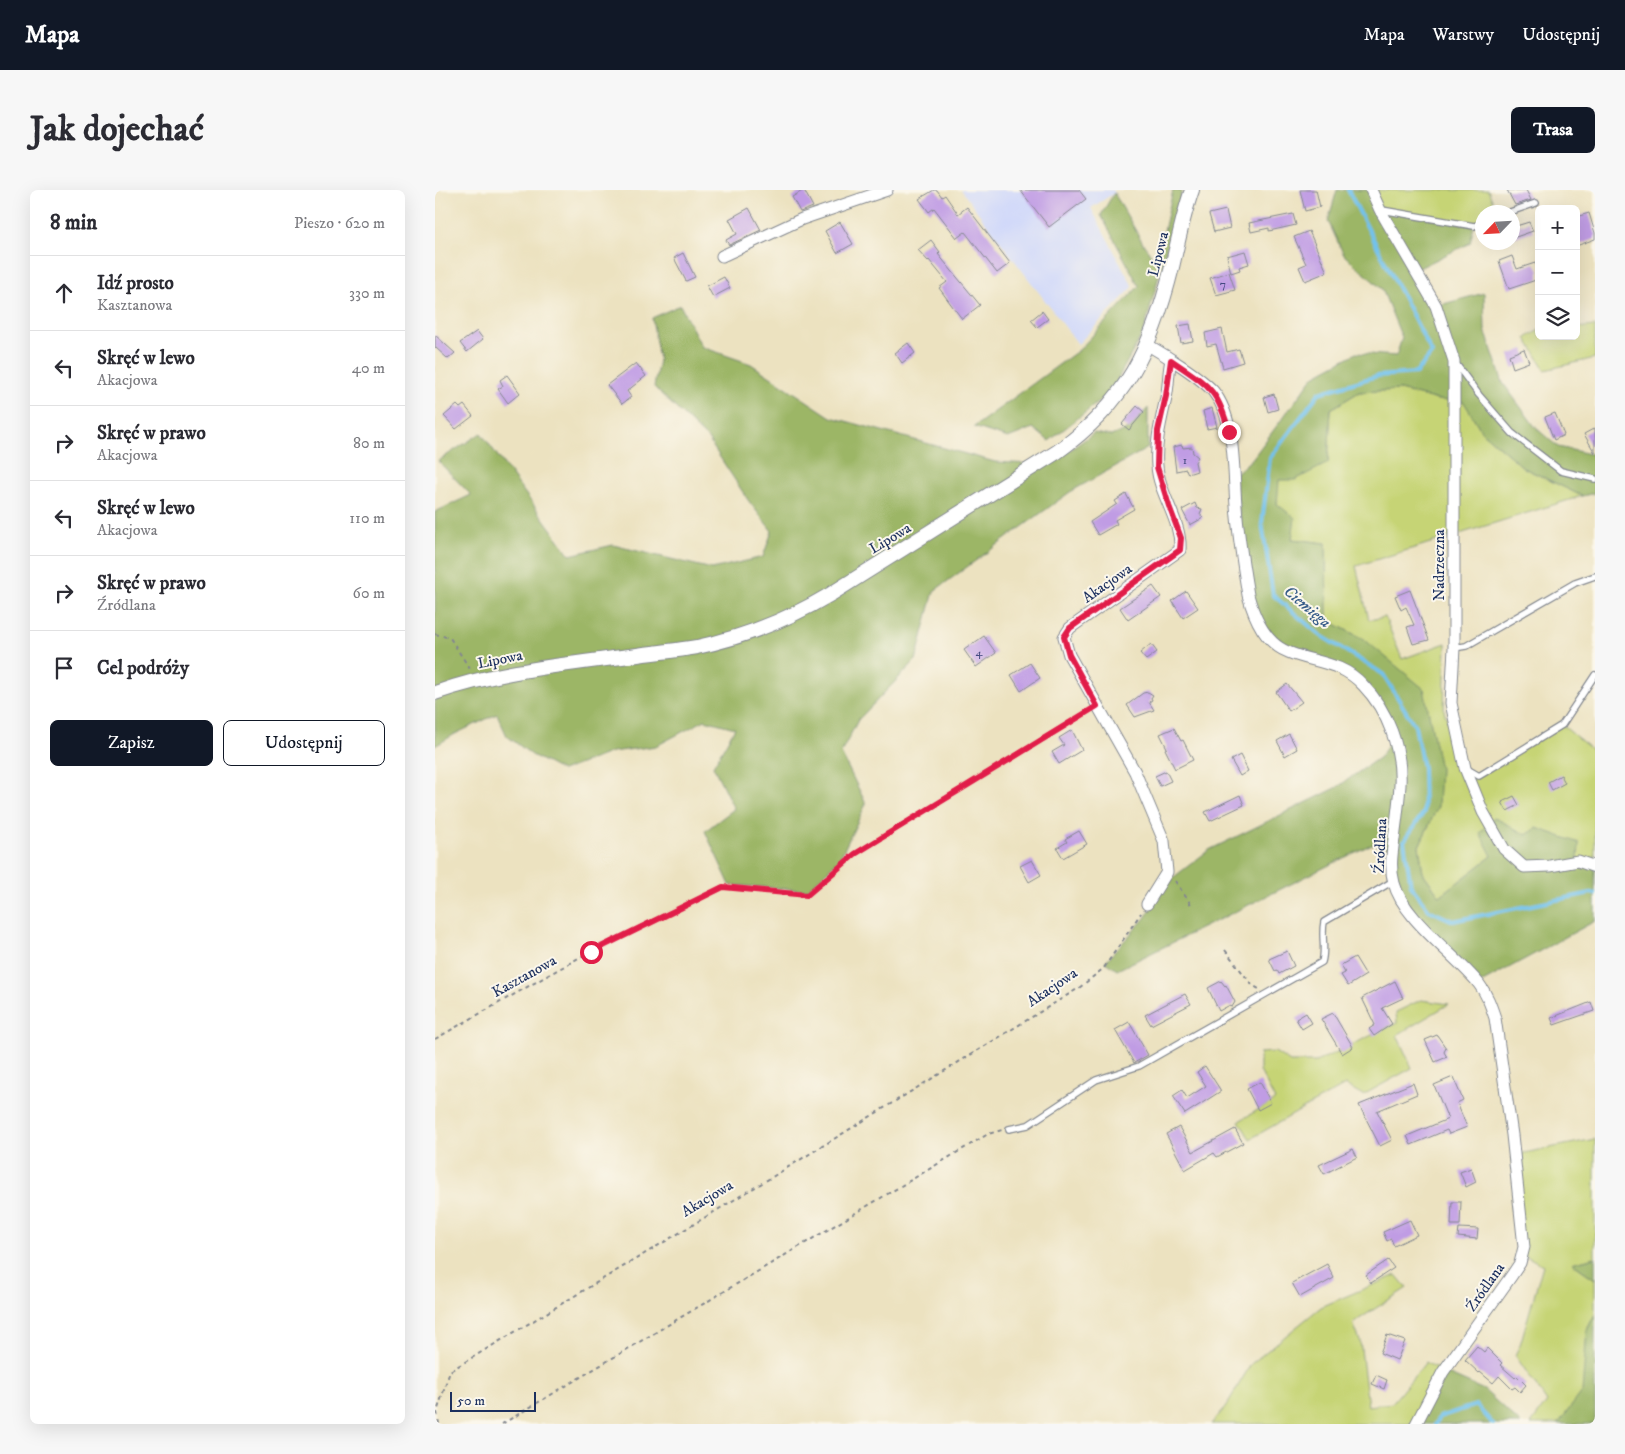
<!DOCTYPE html>
<html lang="pl">
<meta charset="utf-8">
<style>
:root{--surface:#fff;--page:#f7f7f7;--text:#2b2b33;--muted:#7c7c81;--line:#e1e1e2;--accent:#111827}
body{margin:0;font-family:"IM FELL DW Pica",serif;background:var(--page);color:var(--text)}
.controls{position:absolute;right:15px;top:15px;display:grid;overflow:hidden;border-radius:8px;box-shadow:0 5px 20px #0002}
.controls button{width:45px;height:45px;display:grid;place-items:center;padding:0;border:0;border-bottom:1px solid var(--line);background:var(--surface);color:var(--text);font:25px sans-serif}
.compass{position:absolute;left:1040px;top:15px;width:45px;height:45px;border-radius:50%;background:var(--surface);box-shadow:0 5px 20px #0002;rotate:245deg}
.scale{position:absolute;left:15px;bottom:12px;width:86px;box-sizing:border-box;padding-left:5px;border:2px solid #1b2f5e;border-top:0;font-size:14px;line-height:18px;white-space:nowrap;color:#1b2f5e;-webkit-text-stroke:4px #fbf7ec;paint-order:stroke}
.stop{position:absolute;width:15px;height:15px;margin:-11px;border:4px solid #e11d48;border-radius:50%;background:#fff}
.stop.end{background:#e11d48;border-color:#fff;box-shadow:0 1px 5px #0008}
.list{margin:0;padding:0;list-style:none}
h2{display:flex;justify-content:space-between;align-items:center;height:65px;margin:0;padding:0 20px;font-size:21px}
h2 small{font-size:16px;font-weight:400;color:var(--muted)}
.list li{display:grid;grid-template-columns:32px 1fr auto;gap:15px;align-items:center;box-sizing:border-box;height:75px;padding:0 20px;border-top:1px solid var(--line)}
.list b{display:block;font-size:19px;white-space:nowrap}
.list p{margin:0;font-size:16px;white-space:nowrap;color:var(--muted)}
.list em{font-size:16px;font-style:normal;color:var(--muted)}
.actions{display:flex;gap:10px;padding:15px 20px}
.actions a{flex:1;padding:11px 0;border:1px solid var(--accent);border-radius:8px;text-align:center;font-size:18px;color:var(--accent)}
.actions .main{background:var(--accent);color:#fff}
.icon{flex:none;width:28px;height:28px;fill:none;stroke:currentColor;stroke-width:2;stroke-linecap:round;stroke-linejoin:round}
.map{position:relative;flex:none;width:1160px;height:1234px;overflow:hidden;border-radius:8px}
header{display:flex;align-items:center;gap:30px;box-sizing:border-box;height:70px;padding:0 25px;background:var(--accent);color:#fff}
header strong{font-size:24px}
nav{display:flex;gap:28px;margin-inline-start:auto;font-size:18px}
.intro{display:flex;align-items:center;justify-content:space-between;box-sizing:border-box;height:120px;padding:0 30px}
h1{margin:0;font-size:35px}
.button{padding:12px 22px;border-radius:8px;background:var(--accent);color:#fff;font-size:18px;font-weight:700}
main{display:flex;gap:30px;padding:0 30px}
aside{flex:1;background:var(--surface);border-radius:8px;box-shadow:0 5px 20px #0002}
.map>svg:first-child{display:block}
.built{fill:#d1d9f9}
.green{fill:#c6d475;stroke:#70826a}
.forest{fill:#9cb666;stroke:#5c7262}
.lines{fill:none;stroke-linecap:round;stroke-linejoin:round}
.stream{stroke:#72c2ed;stroke-width:4}
.building{fill:#c09ce4}
.service-casing{stroke:#84888f;stroke-width:8}
.minor-casing{stroke:#84888f;stroke-width:13}
.tertiary-casing{stroke:#84888f;stroke-width:16}
.path{stroke:#84888f;stroke-width:2;stroke-dasharray:4 4;stroke-linecap:butt}
.service{stroke:#fff;stroke-width:5.5}
.minor{stroke:#fff;stroke-width:11}
.tertiary{stroke:#fff;stroke-width:14}
.route{stroke:#e11d48;stroke-width:6}
.labels{text-anchor:middle;stroke-width:4;stroke-linejoin:round;paint-order:stroke}
.number-label{font-size:12px;fill:#444a80}
.street-label{font-size:15px;fill:#1b2f5e;stroke:#fbf7ec}
.water-label{font-size:16px;font-style:italic;fill:#355b89;stroke:#fbf7ec}
</style>
<header>
<strong>Mapa</strong>
<nav><a>Mapa</a><a>Warstwy</a><a>Udostępnij</a></nav>
</header>
<div class="intro"><h1>Jak dojechać</h1><a class="button">Trasa</a></div>
<main>
<aside>
<h2>8 min<small>Pieszo · 620 m</small></h2>
<ul class="list">
<li><svg class="icon" aria-label="ahead" viewBox="0 0 24 24"><path d="M12 20V5M6 11l6-6 6 6"/></svg><div><b>Idź prosto</b><p>Kasztanowa</p></div><em>330 m</em></li>
<li><svg class="icon" aria-label="left" viewBox="0 0 24 24"><path d="M17 20v-9H6M10 6l-5 5 5 5"/></svg><div><b>Skręć w lewo</b><p>Akacjowa</p></div><em>40 m</em></li>
<li><svg class="icon" aria-label="right" viewBox="0 0 24 24"><path d="M7 20v-9h11M14 6l5 5-5 5"/></svg><div><b>Skręć w prawo</b><p>Akacjowa</p></div><em>80 m</em></li>
<li><svg class="icon" aria-label="left" viewBox="0 0 24 24"><path d="M17 20v-9H6M10 6l-5 5 5 5"/></svg><div><b>Skręć w lewo</b><p>Akacjowa</p></div><em>110 m</em></li>
<li><svg class="icon" aria-label="right" viewBox="0 0 24 24"><path d="M7 20v-9h11M14 6l5 5-5 5"/></svg><div><b>Skręć w prawo</b><p>Źródlana</p></div><em>60 m</em></li>
<li><svg class="icon" aria-label="arrive" viewBox="0 0 24 24"><path d="M6 21V4h12l-3 4 3 4H6"/></svg><div><b>Cel podróży</b></div></li>
</ul>
<div class="actions"><a class="main">Zapisz</a><a>Udostępnij</a></div>
</aside>
<div class="map">
<svg width="1160" height="1234" viewBox="0 0 1160 1234">
<rect width="100%" height="100%" fill="#fbf7ec"/>
<filter id="ink" filterUnits="userSpaceOnUse"><feTurbulence type="fractalNoise" baseFrequency=".02" numOctaves="2"/><feDisplacementMap in="SourceGraphic" scale="10" xChannelSelector="R" yChannelSelector="G"/><feConvolveMatrix kernelMatrix="1 2 1 2 8 2 1 2 1" color-interpolation-filters="sRGB"/></filter>
<filter id="wash" filterUnits="userSpaceOnUse"><feTurbulence type="fractalNoise" baseFrequency=".0096" numOctaves="4" result="noise"/><feDisplacementMap in="SourceGraphic" scale="20" xChannelSelector="R" yChannelSelector="G"/><feGaussianBlur stdDeviation="1.12" result="paint"/><feColorMatrix in="noise" values="0 0 0 0 0 0 0 0 0 0 0 0 0 0 0 0 0 1.4 0 .05"/><feComposite in="paint" operator="in"/></filter>
<g filter="url(#wash)">
<rect width="100%" height="100%" fill="#ece2c0"/>
<!-- built -->
<polygon class="built" points="526,0 678,0 679,3 656,18 698,97 643,154"/>
<!-- green -->
<g class="green">
<polygon points="936,0 1053,0 1062,22 1048,22 1047,33 1039,36 945,20"/>
<polygon points="1160,136 1160,168 1110,180 1091,148 1104,140 1104,146 1141,146 1141,138"/>
<polygon points="965,200 1003,210 1029,211 1047,242 1089,278 1147,306 921,376 934,430 950,427 967,469 1011,453 1009,521 1030,579 1044,586 1127,535 1160,562 1160,677 1091,645 1059,627 1057,666 1005,706 988,683 984,656 1003,616 930,450 892,430 891,353 856,349 842,314 843,290 893,273 896,219 924,202"/>
<polygon points="986,810 1014,814 962,845 977,878 928,905 910,895 815,949 804,931 840,910 825,881 825,863 840,862 855,872 881,872 962,833 961,822"/>
<polygon points="1160,949 1160,1067 1137,1073 1160,1089 1160,1124 1152,1140 1148,1202 1123,1234 1096,1234 1112,1212 1080,1165 1085,1155 1108,1075 1087,1064 1079,965"/>
<polygon points="961,1085 972,1098 918,1133 925,1151 933,1216 957,1213 991,1172 1008,1182 981,1234 776,1234 790,1218 816,1174 886,1117"/>
</g>
<!-- forest -->
<g class="forest">
<polygon points="738,0 747,1 709,141 675,203 614,251 598,238 573,248 539,237 644,160 704,96 666,25 679,3 709,55 722,73"/>
<polygon points="902,0 936,0 945,20 1039,36 1035,53 980,80 1001,116 1049,103 1050,140 1068,193 1101,238 1123,257 1160,265 1160,303 1147,306 1089,278 1047,242 1029,212 1003,210 965,200 924,202 896,219 893,273 860,290 844,290 842,314 860,328 857,349 891,353 892,430 930,450 989,499 1005,579 1003,616 984,656 988,683 1005,706 1057,666 1045,643 1059,627 1091,645 1102,638 1144,653 1143,671 1160,677 1160,731 1044,794 960,699 958,658 937,654 682,780 670,772 710,728 735,690 774,660 901,598 945,567 959,547 928,495 838,452 813,405 800,284 817,269 879,186 921,163 961,166 967,148 947,99 909,65 893,31"/>
<polygon points="245,115 267,157 316,174 396,227 560,272 614,275 659,243 676,246 695,238 713,218 713,258 635,302 499,401 481,470 423,530 406,563 431,614 404,670 372,700 295,695 270,641 299,619 278,576 300,538 270,530 221,556 177,562 127,581 97,565 72,546 62,524 20,544 0,556 0,322 36,305 3,271 46,243 135,365 178,355 277,379 328,367 337,341 313,310 273,249 219,197 224,170 217,128"/>
<polygon points="1160,1067 1160,1089 1137,1073"/>
<polygon points="1160,1124 1160,1234 1123,1234 1147,1202 1152,1140"/>
<polygon points="1008,1182 1049,1200 1086,1234 981,1234"/>
</g>
<g class="lines">
<!-- stream -->
<g class="stream">
<polyline points="913,0 997,163 981,183 942,186 884,203 835,268 827,333 838,405 885,445 948,484 980,536 988,578 989,622 969,651 976,696 994,720 1018,731 1156,703 1160,704"/>
<polyline points="1000,1234 1004,1227 1041,1215 1058,1234"/>
</g>
</g>
<g id="blocks">
<!-- building -->
<g class="building">
<polygon points="369,0 378,17 365,22 357,7"/>
<polygon points="499,0 502,0 507,7 510,5 523,24 532,17 575,73 562,83 530,42 522,48 499,18 494,22 484,9"/>
<polygon points="585,0 644,0 651,9 614,37"/>
<polygon points="865,0 881,0 885,17 870,21"/>
<polygon points="1072,0 1091,0 1096,10 1080,15"/>
<polygon points="314,18 326,40 294,55 291,50 302,44 294,29"/>
<polygon points="791,20 795,38 779,42 774,24"/>
<polygon points="1154,23 1160,43 1160,49 1141,56 1141,27"/>
<polygon points="858,24 861,35 834,41 834,38 816,42 814,33"/>
<polygon points="405,32 418,54 402,63 390,41"/>
<polygon points="1094,32 1098,41 1078,48 1078,37"/>
<polygon points="874,41 892,82 870,91 864,77 871,74 859,47"/>
<polygon points="496,50 505,62 503,64 545,115 527,129 504,98 512,92 494,70 493,71 483,60"/>
<polygon points="810,61 814,74 804,77 805,80 796,83 792,66"/>
<polygon points="248,63 260,87 251,91 239,68"/>
<polygon points="1077,66 1082,79 1100,73 1104,80 1104,89 1074,99 1064,71"/>
<polygon points="794,82 800,100 781,105 775,88"/>
<polygon points="289,87 295,98 278,107 272,96"/>
<polygon points="607,121 613,129 602,137 596,130"/>
<polygon points="755,134 758,151 746,153 743,136"/>
<polygon points="787,139 792,162 804,159 808,172 788,178 781,154 772,156 770,143"/>
<polygon points="42,141 48,149 32,162 25,153"/>
<polygon points="0,145 20,163 13,169 0,157"/>
<polygon points="473,153 480,163 467,173 460,163"/>
<polygon points="1089,159 1094,172 1078,178 1074,165"/>
<polygon points="201,173 211,186 192,201 196,207 187,214 172,195"/>
<polygon points="72,185 85,203 73,213 63,199 68,196 65,190"/>
<polygon points="839,204 843,219 833,222 829,207"/>
<polygon points="22,215 25,218 29,215 38,226 21,239 9,226"/>
<polygon points="702,216 709,222 694,240 687,234"/>
<polygon points="777,218 782,237 772,239 768,221"/>
<polygon points="1120,223 1129,245 1119,250 1110,227"/>
<polygon points="1160,238 1160,263 1149,244"/>
<polygon points="747,255 748,258 757,257 758,263 763,267 760,272 762,281 753,284 751,279 741,281 738,257"/>
<polygon points="691,304 699,319 680,330 682,334 663,345 655,332 682,314 680,311"/>
<polygon points="760,313 762,318 767,319 765,324 768,328 755,335 747,320"/>
<polygon points="718,396 726,407 693,430 685,418"/>
<polygon points="975,400 994,450 978,454 972,437 979,435 971,417 966,420 960,406"/>
<polygon points="751,401 763,418 748,428 737,411"/>
<polygon points="549,446 561,463 541,477 529,460"/>
<polygon points="716,454 722,462 711,470 705,463"/>
<polygon points="595,473 605,488 586,501 576,485"/>
<polygon points="852,494 867,512 854,521 841,502"/>
<polygon points="713,502 718,505 716,508 717,510 714,512 719,520 700,527 692,515 708,503"/>
<polygon points="739,538 746,551 748,550 758,570 740,579 730,559 732,558 725,544"/>
<polygon points="637,540 647,560 624,574 617,562 629,555 624,548"/>
<polygon points="854,544 862,559 850,566 842,551"/>
<polygon points="805,565 813,581 805,586 796,570"/>
<polygon points="731,581 736,591 725,596 720,586"/>
<polygon points="1126,585 1130,593 1117,600 1113,592"/>
<polygon points="805,605 809,615 775,631 770,622"/>
<polygon points="1079,606 1084,615 1072,621 1067,612"/>
<polygon points="644,641 652,654 628,668 622,658 632,652 630,649"/>
<polygon points="597,670 606,685 594,692 585,676"/>
<polygon points="852,761 859,776 844,784 842,780 840,781 834,769"/>
<polygon points="920,767 931,785 913,796 906,785 910,783 906,775"/>
<polygon points="786,791 790,796 791,795 800,812 797,817 793,816 784,821 773,798"/>
<polygon points="960,791 968,808 947,818 957,834 939,846 934,839 940,835 927,808"/>
<polygon points="750,804 756,814 716,835 710,825"/>
<polygon points="1156,812 1159,821 1119,835 1116,828"/>
<polygon points="871,823 877,833 867,839 861,829"/>
<polygon points="898,823 918,857 907,864 886,829"/>
<polygon points="694,832 713,865 699,873 680,840"/>
<polygon points="1002,845 1011,858 1009,862 1012,867 1000,872 990,850"/>
<polygon points="770,876 786,901 750,924 738,906 747,900 752,908 771,896 762,882"/>
<polygon points="1018,887 1028,910 1022,913 1032,937 1014,944 1012,940 976,955 972,946 1013,929 999,895"/>
<polygon points="825,892 836,913 823,920 812,899"/>
<polygon points="978,893 982,904 942,921 957,950 945,956 924,915"/>
<polygon points="744,937 758,962 800,939 808,953 782,967 779,963 750,980 731,944"/>
<polygon points="918,959 922,967 889,984 884,975"/>
<polygon points="1036,978 1041,992 1031,997 1025,982"/>
<polygon points="1017,1012 1026,1012 1025,1035 1016,1035"/>
<polygon points="975,1030 982,1045 959,1056 956,1049 952,1051 948,1042"/>
<polygon points="1024,1038 1043,1039 1042,1049 1023,1047"/>
<polygon points="953,1070 959,1078 936,1093 931,1085"/>
<polygon points="892,1074 899,1088 865,1107 857,1093"/>
<polygon points="952,1145 970,1151 962,1170 945,1163"/>
<polygon points="1042,1156 1049,1162 1052,1158 1067,1173 1065,1175 1080,1188 1082,1186 1091,1195 1085,1202 1080,1197 1077,1199 1064,1186 1058,1193 1045,1182 1044,1183 1030,1170"/>
<polygon points="941,1185 952,1190 949,1199 937,1194"/>
</g>
</g>
</g>
<g filter="url(#ink)">
<use href="#blocks" fill-opacity="0" stroke="#84888f" stroke-width="1"/>
<g class="lines">
<!-- service casing -->
<g class="service-casing">
<g id="service">
<polyline points="947,20 1039,36 1048,33"/>
<polyline points="1075,22 1101,13"/>
<polyline points="1021,174 1044,205 1077,243 1126,281 1160,289"/>
<polyline points="1019,458 1031,456 1140,393 1160,386"/>
<polyline points="1032,579 1044,586 1127,535 1160,485"/>
<path d="M 574,939 L 593,935 L 661,890 L 704,876 L 887,772 C 891,759 886,746 889,732 L 958,691"/>
</g>
</g>
<!-- minor casing -->
<g class="minor-casing">
<g id="minor">
<polyline points="936,0 945,20 1001,116 1019,171 1019,458 1016,513 1030,578 1048,622 1069,659 1089,677 1115,676 1143,671 1160,677"/>
<polyline points="287,66 367,29 452,0"/>
<path d="M 713,155 C 730,165 765,187 778,201 C 801,229 798,280 801,315 C 803,345 808,375 813,405 C 819,427 830,453 853,462 C 879,473 906,471 928,495 C 953,521 967,559 965,595 C 964,610 962,626 960,641 C 958,658 954,676 959,693 C 968,729 1021,765 1044,794 C 1052,804 1056,816 1060,828 L 1077,945 L 1089,1057 L 1085,1073 L 1077,1085 L 1008,1182 L 981,1234"/>
<path d="M 712,714 L 732,682 L 729,651 L 700,582 L 634,465 L 629,447 L 635,438 L 745,360 C 747,331 724,305 722,276 C 720,252 726,231 731,208 C 734,195 733,182 736,170"/>
</g>
</g>
<!-- tertiary casing -->
<g class="tertiary-casing">
<path id="tertiary" d="M 0,503 C 68,479 139,474 209,464 C 227,462 245,460 262,457 C 310,447 354,429 396,404 L 622,262 C 691,213 717,158 737,77 C 743,52 748,25 757,0"/>
</g>
<!-- path -->
<g class="path">
<polyline points="0,444 15,448 35,479"/>
<polyline points="740,691 757,716"/>
<polyline points="790,760 817,795 824,799"/>
<polyline points="0,849 156,761 288,697 372,705 420,664 652,522"/>
<polyline points="4,1234 2,1222 15,1181 342,984 644,798 669,778 706,723"/>
<polyline points="67,1234 553,944 567,940"/>
</g>
<!-- service -->
<use href="#service" class="service"/>
<!-- minor -->
<use href="#minor" class="minor"/>
<!-- tertiary -->
<use href="#tertiary" class="tertiary"/>
</g>
</g>
<g class="lines" filter="url(#ink)">
<!-- route -->
<path class="route" d="M 156,762 L 288,697 L 372,705 L 420,664 L 662,516 L 634,465 L 629,447 L 635,438 L 745,360 L 746,348 L 734,316 L 722,277 L 723,241 L 731,206 L 736,170 C 772,195 783,198 794,242"/>
</g>
<g class="labels">
<!-- number labels -->
<g class="number-label">
<text x="788" y="98">7</text>
<text x="750" y="274">1</text>
<text x="544" y="466">4</text>
</g>
<!-- street labels -->
<g class="street-label">
<text transform="translate(723 64) rotate(-76)" y="5">Lipowa</text>
<text transform="translate(455 348) rotate(-31)" y="5">Lipowa</text>
<text transform="translate(1004 375) rotate(-90)" y="5">Nadrzeczna</text>
<text transform="translate(672 393) rotate(-35)" y="5">Akacjowa</text>
<text transform="translate(65 469) rotate(-11)" y="5">Lipowa</text>
<text transform="translate(945 656) rotate(-87)" y="5">Źródlana</text>
<text transform="translate(89 786) rotate(-29)" y="5">Kasztanowa</text>
<text transform="translate(617 797) rotate(-34)" y="5">Akacjowa</text>
<text transform="translate(272 1008) rotate(-31)" y="5">Akacjowa</text>
<text transform="translate(1050 1097) rotate(-55)" y="5">Źródlana</text>
</g>
<!-- water labels -->
<g class="water-label">
<text transform="translate(873 416) rotate(40)" y="6">Ciemięga</text>
</g>
</g>
</svg>
<div class="controls">
<button>+</button>
<button>−</button>
<button><svg class="icon" aria-label="layers" viewBox="0 0 24 24"><path d="M12 4l9 5-9 5-9-5zM3 14l9 5 9-5"/></svg></button>
</div>
<svg class="compass" viewBox="-18 -18 36 36"><path d="M0-13l5 13h-10z" fill="#e53935"/><path d="M0 13l5-13h-10z" fill="#7c7c81"/></svg>
<div class="scale">50 m</div>
<div class="stop" style="left:156px;top:762px"></div>
<div class="stop end" style="left:794px;top:242px"></div>
</div>
</main>
